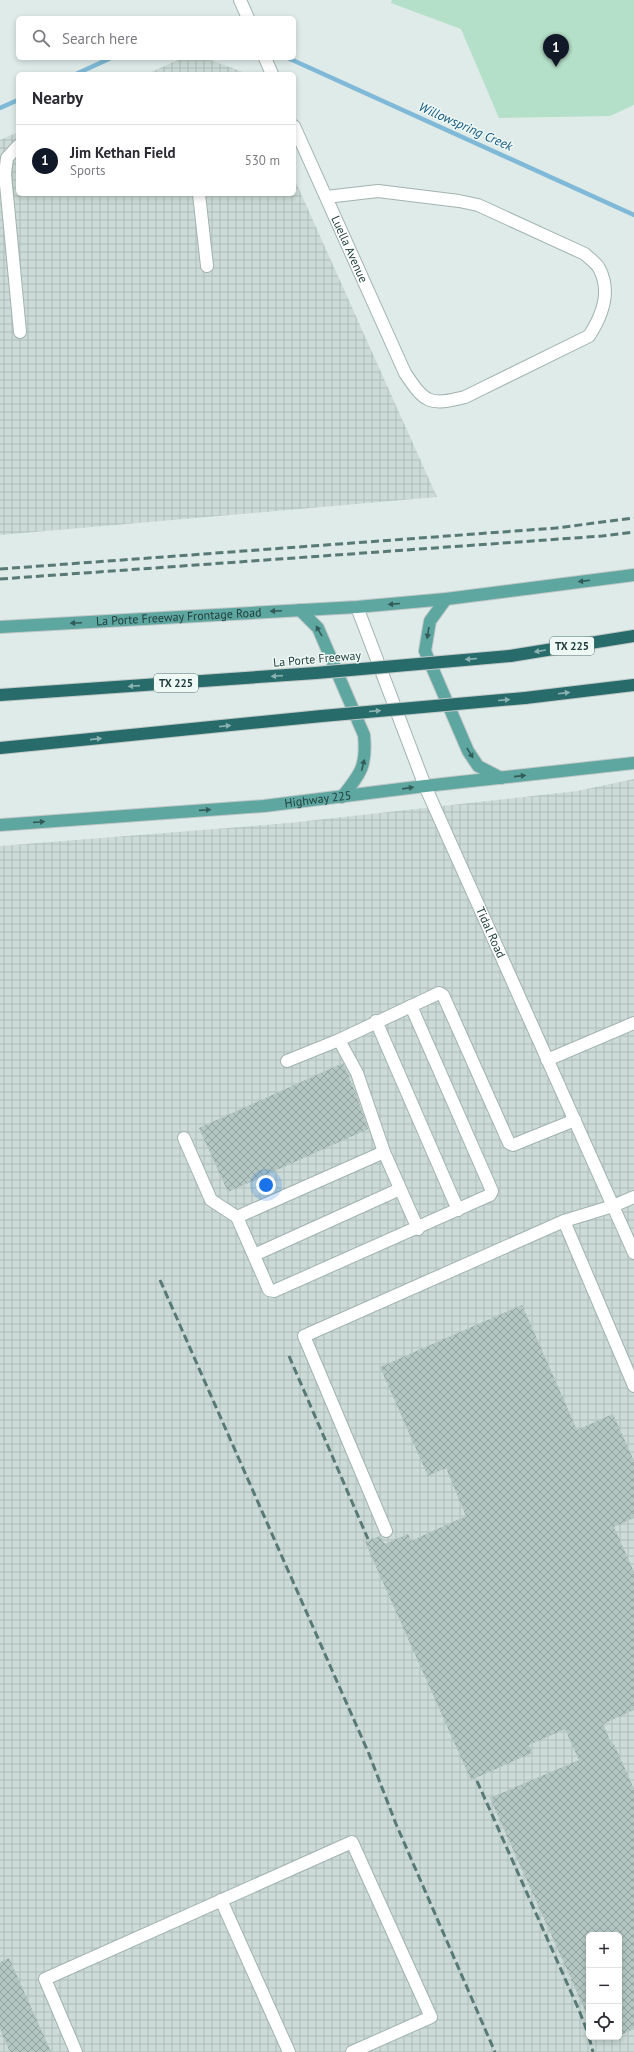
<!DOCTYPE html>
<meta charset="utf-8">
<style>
:root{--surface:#fff;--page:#f2f2f3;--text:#2b2b33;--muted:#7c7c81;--line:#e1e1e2;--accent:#111827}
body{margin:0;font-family:"PT Sans",sans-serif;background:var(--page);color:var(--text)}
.controls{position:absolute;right:12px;bottom:12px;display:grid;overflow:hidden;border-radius:6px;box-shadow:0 2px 6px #0003}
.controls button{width:36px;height:36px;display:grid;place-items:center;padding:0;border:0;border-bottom:1px solid var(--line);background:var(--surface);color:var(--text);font:20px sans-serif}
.you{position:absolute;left:266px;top:1185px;width:14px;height:14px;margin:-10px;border:3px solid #fff;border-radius:50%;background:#1a73e8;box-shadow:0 0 0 6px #1a73e833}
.badge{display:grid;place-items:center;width:26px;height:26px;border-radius:50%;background:var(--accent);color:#fff;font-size:13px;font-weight:700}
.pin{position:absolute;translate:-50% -33px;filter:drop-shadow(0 1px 2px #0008)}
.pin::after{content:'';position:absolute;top:21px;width:14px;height:12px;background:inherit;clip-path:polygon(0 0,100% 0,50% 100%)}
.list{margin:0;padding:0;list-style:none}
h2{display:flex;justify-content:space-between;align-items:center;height:52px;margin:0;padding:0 16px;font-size:17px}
h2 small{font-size:13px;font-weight:400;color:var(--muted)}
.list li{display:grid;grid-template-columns:26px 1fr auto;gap:12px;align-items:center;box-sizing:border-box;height:72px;padding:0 16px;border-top:1px solid var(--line)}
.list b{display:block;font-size:15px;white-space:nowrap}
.list p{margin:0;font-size:13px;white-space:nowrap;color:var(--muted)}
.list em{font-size:13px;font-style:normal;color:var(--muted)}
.icon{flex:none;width:22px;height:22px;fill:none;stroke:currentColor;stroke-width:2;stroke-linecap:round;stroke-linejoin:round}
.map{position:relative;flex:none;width:634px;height:2052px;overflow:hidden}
.search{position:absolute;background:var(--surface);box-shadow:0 2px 6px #0003;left:16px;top:16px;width:280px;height:44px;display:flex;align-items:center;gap:10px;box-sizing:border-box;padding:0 14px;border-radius:6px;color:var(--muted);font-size:15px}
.panel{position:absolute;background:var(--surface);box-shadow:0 2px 6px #0003;left:16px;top:72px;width:280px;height:124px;border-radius:6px}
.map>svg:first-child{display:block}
.industrial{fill:url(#industrial-grid);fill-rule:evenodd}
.garden{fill:#b4dfc8}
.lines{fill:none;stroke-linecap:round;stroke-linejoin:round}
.stream{stroke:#7fb9d7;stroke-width:4.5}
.building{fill:url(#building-cross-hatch)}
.minor-casing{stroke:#a1b3b0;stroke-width:14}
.major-casing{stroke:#c0c8c8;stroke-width:14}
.highway-casing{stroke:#c0c8c8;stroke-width:14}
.minor{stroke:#fff;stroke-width:12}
.major{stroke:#5ea6a0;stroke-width:12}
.highway{stroke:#276b6a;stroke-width:12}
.rail{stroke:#587976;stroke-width:3;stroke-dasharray:8 4;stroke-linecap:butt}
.highway-bridge-casing{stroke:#c0c8c8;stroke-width:14;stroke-linecap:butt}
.highway-bridge{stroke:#276b6a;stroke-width:12}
.oneway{fill:#315c59}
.oneway2{fill:#8ab2b0}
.labels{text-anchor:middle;stroke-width:3;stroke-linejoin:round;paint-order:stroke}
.shield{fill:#eef8f5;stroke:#5c7472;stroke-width:1}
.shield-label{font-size:11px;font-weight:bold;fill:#1e3c3a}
.street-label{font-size:12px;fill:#1e3c3a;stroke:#eef8f5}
.water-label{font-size:13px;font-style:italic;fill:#12587e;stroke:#eef8f5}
</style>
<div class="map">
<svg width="634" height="2052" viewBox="0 0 634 2052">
<defs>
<pattern id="industrial-grid" width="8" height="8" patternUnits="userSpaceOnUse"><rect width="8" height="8" fill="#ccdbd7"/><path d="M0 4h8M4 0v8" fill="none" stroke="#afbdb9"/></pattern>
<pattern id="building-cross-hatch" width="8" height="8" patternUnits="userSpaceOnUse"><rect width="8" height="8" fill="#b3c6c1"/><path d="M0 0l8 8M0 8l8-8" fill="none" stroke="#91a29e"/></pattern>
</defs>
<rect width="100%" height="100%" fill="#deebe8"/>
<!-- industrial -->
<g class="industrial">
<polygon points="182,58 205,58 248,74 147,74"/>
<polygon points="18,132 18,194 294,194 294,178 437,497 0,535 0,140"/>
<path d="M 634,779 L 634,2052 L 0,2052 L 0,846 L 289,823 L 577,791 ZM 589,1935 L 619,1935 L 619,2037 L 589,2037 Z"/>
</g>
<!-- garden -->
<polygon class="garden" points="392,0 634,0 634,105 610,116 499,118 461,29 391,3"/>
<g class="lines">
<!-- stream -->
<g class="stream">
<polyline points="288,58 634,215"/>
<polyline points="76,74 111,58"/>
<polyline points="0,108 18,100"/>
</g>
</g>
<!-- building -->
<g class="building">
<polygon points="343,1063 356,1094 368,1129 228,1192 199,1128"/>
<polygon points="522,1305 577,1430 613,1414 634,1461 634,1518 614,1527 634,1572 634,1710 603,1724 612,1745 614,1744 634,1789 634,2029 619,2036 619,1935 589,1935 589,2019 490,1798 579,1760 565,1729 529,1745 532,1753 471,1780 365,1542 380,1536 385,1544 408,1534 411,1541 466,1516 446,1468 428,1476 380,1367"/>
<polygon points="9,1958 51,2052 10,2052 0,2029 0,1962"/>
</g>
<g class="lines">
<!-- minor casing -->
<g class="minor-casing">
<g id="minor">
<polyline points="240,0 248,18"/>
<polyline points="265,58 272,74"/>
<path id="s1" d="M 294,126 L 405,373 C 425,403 429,406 465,397 L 589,336 C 602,316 612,292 599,268 C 596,263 590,259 585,254 L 478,205 L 459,201 L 378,191 L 326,197"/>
<polyline points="18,146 7,158 5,174 20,332"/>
<polyline points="199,194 207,266"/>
<path id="s2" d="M 357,607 L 425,786 L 634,1253"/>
<polyline points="376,1021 458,1210"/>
<polyline points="339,1040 357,1073 384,1152 418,1229"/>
<polyline points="547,1060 634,1023"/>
<polyline points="287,1061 339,1040 439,993 443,995 509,1143 513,1145 575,1120"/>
<polyline points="184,1138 211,1200 237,1217"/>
<polyline points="384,1152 237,1217 269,1290 274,1291 490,1195 492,1191 411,1006"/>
<polyline points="564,1221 634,1386"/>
<polyline points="254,1255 400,1189"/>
<polyline points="386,1531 304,1336 564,1221 613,1206 634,1197"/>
<polyline points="221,1900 289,2052"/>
<polyline points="76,2052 45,1979 352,1842 431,2017 352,2052"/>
</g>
</g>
<!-- major casing -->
<g class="major-casing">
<g id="major">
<polyline points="446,599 430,621 425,651 468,751 478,766 501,778"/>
<path d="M 300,610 L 318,628 L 364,735 C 367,766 361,773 342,797"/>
<path id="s3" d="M 0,627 L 357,607 L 446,599 L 634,575"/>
<path id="s4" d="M 0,825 L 264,806 L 425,786 L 634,763"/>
</g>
</g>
<!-- highway casing -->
<g class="highway-casing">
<g id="highway">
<polyline points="510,656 634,636"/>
<polyline points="0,695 316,673"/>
<polyline points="525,698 634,685"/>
<polyline points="0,748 322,716"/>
</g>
</g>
<!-- minor -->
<use href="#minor" class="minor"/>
<!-- major -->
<use href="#major" class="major"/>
<!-- highway -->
<use href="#highway" class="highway"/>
<!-- rail -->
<g class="rail">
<polyline points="0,569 556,528 634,518"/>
<polyline points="0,579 602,536 634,532"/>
<polyline points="160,1280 369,1754 396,1824 495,2052"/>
<polyline points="289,1356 368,1539"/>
<polyline points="477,1781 579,2010 589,2036"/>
<polyline points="589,2037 593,2052"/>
</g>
<!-- highway-bridge casing -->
<g class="highway-bridge-casing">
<g id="highway-bridge">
<polyline points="316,673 510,656"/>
<polyline points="322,716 525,698"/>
</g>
</g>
<!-- highway-bridge -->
<use href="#highway-bridge" class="highway-bridge"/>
</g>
<!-- one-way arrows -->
<defs><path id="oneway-solid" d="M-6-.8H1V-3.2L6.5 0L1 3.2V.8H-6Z"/></defs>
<g class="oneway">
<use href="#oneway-solid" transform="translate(584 581) rotate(173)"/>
<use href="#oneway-solid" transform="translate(394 604) rotate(175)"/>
<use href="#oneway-solid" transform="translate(276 611) rotate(177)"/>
<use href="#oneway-solid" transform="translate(76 623) rotate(177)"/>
<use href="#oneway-solid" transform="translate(319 631) rotate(-120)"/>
<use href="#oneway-solid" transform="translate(428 633) rotate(99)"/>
<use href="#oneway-solid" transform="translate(470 753) rotate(58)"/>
<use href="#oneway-solid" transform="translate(363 765) rotate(-76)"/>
<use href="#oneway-solid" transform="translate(520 776) rotate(-6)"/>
<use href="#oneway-solid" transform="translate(408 788) rotate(-8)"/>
<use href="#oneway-solid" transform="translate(205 810) rotate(-4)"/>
<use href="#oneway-solid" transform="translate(39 822) rotate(-4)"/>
</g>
<g class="oneway2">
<use href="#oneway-solid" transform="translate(540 651) rotate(171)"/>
<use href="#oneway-solid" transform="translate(471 659) rotate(175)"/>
<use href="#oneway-solid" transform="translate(277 676) rotate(176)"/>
<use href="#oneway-solid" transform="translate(134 686) rotate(176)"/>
<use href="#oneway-solid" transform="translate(564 693) rotate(-7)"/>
<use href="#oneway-solid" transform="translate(504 700) rotate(-5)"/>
<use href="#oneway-solid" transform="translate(375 711) rotate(-5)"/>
<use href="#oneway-solid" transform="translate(225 726) rotate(-6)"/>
<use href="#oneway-solid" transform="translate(96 739) rotate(-6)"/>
</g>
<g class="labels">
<!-- shield labels -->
<g class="shield">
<rect x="550" y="637" width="44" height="18" rx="3"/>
<rect x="154" y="674" width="44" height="18" rx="3"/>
</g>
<g class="shield-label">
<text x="572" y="650">TX 225</text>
<text x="176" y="687">TX 225</text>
</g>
<!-- street labels -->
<g class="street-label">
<text dy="4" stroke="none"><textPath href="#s1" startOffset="135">Luella Avenue</textPath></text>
<text dy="4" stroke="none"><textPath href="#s3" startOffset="179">La Porte Freeway Frontage Road</textPath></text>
<text transform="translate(317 659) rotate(-5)" y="4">La Porte Freeway</text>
<text dy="4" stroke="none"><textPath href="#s4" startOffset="319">Highway 225</textPath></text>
<text dy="4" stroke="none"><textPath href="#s2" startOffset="352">Tidal Road</textPath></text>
</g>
<!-- water labels -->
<g class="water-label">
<text transform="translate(466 126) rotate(24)" y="5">Willowspring Creek</text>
</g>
</g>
</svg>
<div class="controls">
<button>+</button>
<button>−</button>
<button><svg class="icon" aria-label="locate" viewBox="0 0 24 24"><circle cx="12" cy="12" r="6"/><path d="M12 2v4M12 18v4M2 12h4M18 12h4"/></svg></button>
</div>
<div class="you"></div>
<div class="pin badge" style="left:556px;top:67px">1</div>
<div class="search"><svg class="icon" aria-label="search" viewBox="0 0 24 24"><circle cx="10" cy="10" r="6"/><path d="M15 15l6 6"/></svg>Search here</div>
<section class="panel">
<h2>Nearby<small></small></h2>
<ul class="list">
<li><span class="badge">1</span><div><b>Jim Kethan Field</b><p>Sports</p></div><em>530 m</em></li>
</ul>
</section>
</div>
